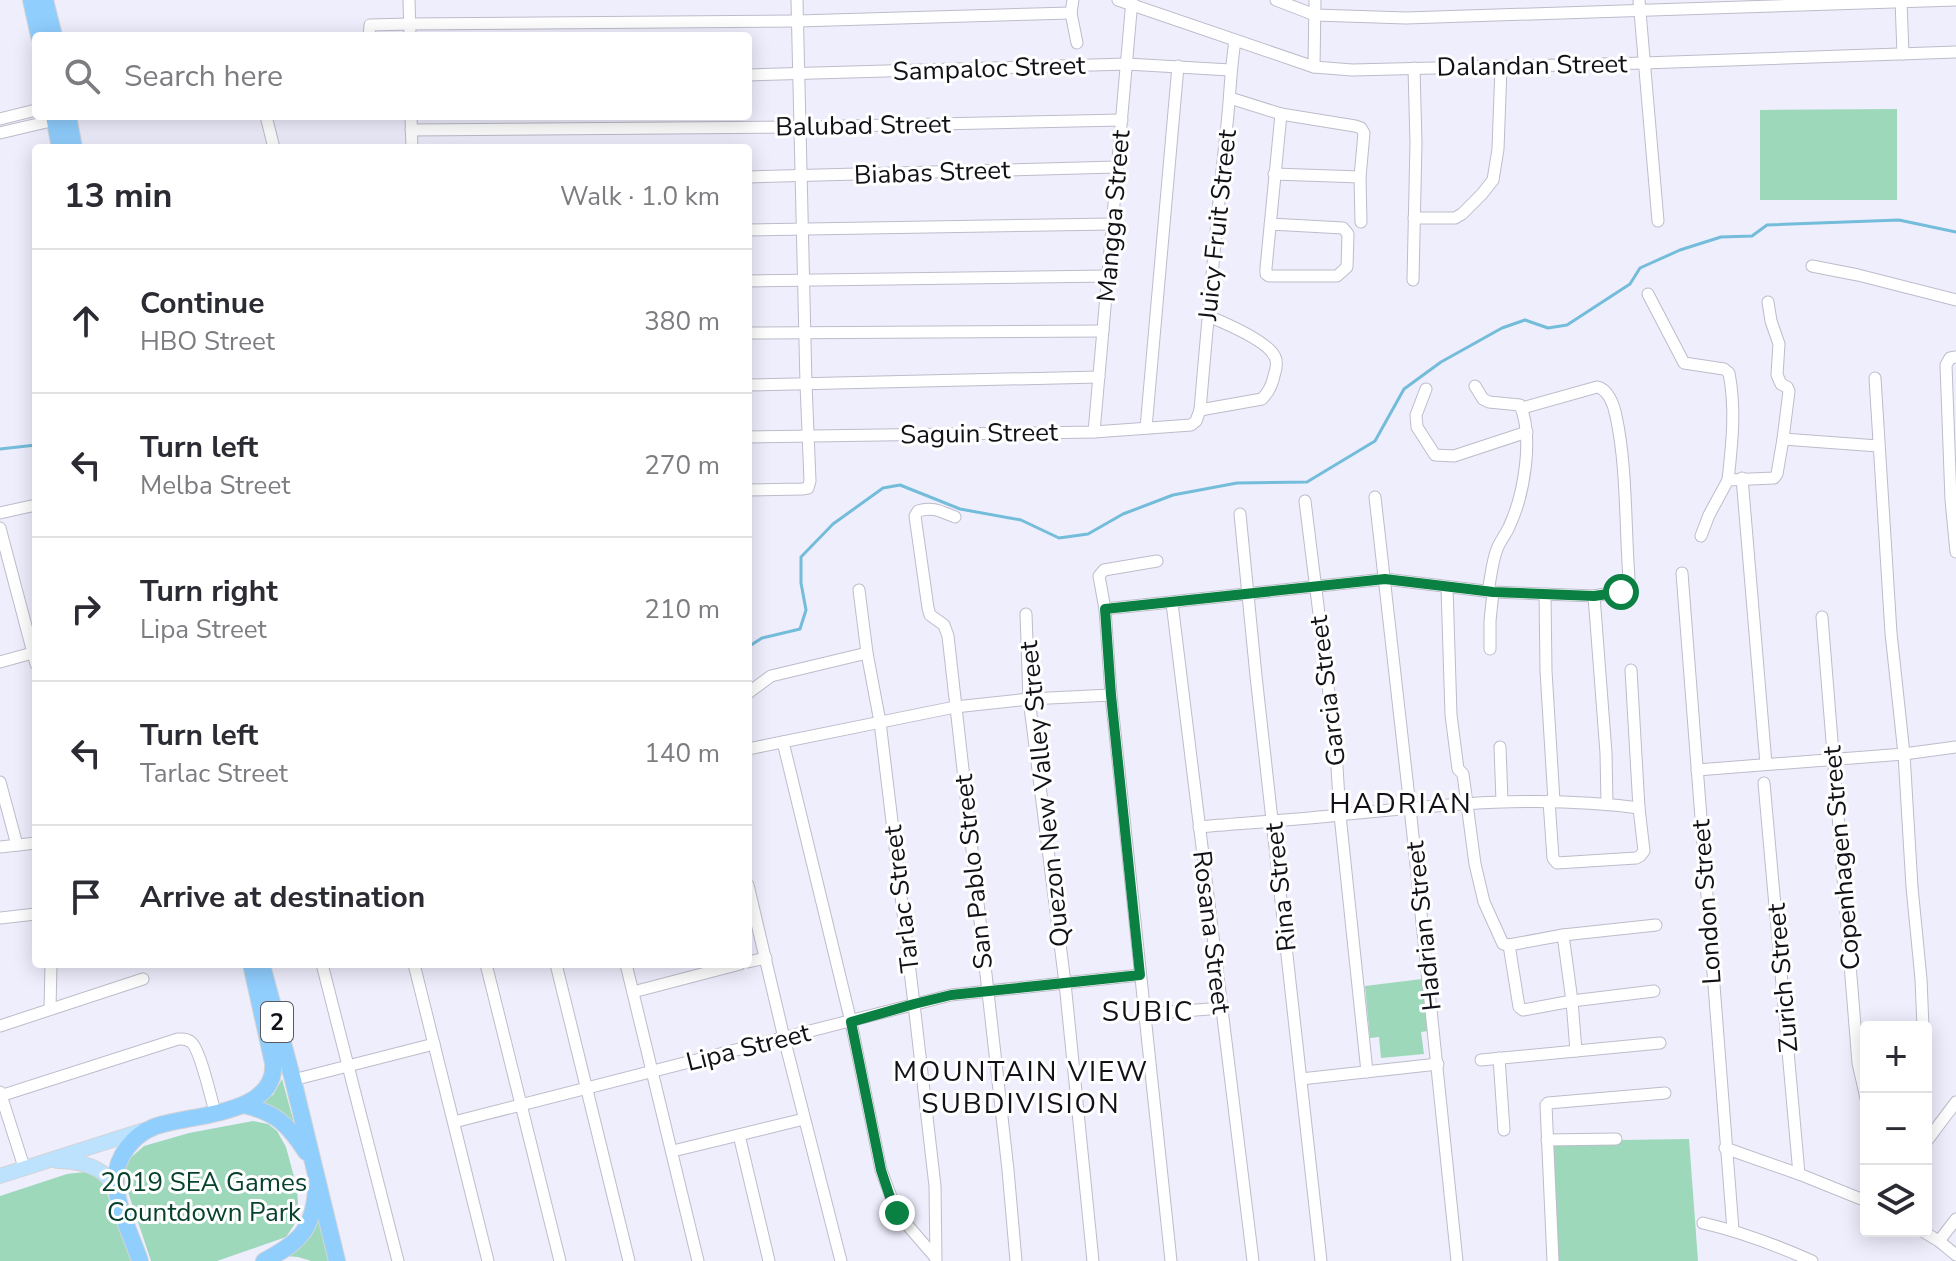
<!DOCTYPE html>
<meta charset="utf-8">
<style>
:root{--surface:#fff;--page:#f2f2f3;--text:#2b2b33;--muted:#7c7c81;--line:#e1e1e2}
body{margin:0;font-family:"Nunito Sans",sans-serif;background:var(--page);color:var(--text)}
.controls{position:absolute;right:24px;bottom:24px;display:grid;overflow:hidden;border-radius:8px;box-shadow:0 4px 20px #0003}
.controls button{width:72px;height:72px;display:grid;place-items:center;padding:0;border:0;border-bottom:2px solid var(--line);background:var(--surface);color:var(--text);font:40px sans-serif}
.stop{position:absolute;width:24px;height:24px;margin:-18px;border:6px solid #0b8043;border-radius:50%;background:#fff}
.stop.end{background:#0b8043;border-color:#fff;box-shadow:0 2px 8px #0008}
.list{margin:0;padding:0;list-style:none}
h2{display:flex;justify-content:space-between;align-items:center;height:104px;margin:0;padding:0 32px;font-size:34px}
h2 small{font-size:26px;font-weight:400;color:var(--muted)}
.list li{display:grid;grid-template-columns:52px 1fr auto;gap:24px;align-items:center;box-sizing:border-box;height:144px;padding:0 32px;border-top:2px solid var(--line)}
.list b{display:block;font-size:30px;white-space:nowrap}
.list p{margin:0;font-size:26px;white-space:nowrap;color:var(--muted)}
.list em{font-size:26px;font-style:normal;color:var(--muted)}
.icon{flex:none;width:44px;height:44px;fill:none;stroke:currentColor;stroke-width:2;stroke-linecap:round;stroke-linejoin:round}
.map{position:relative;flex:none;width:1956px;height:1261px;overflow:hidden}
.search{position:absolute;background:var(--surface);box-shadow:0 4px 20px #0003;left:32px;top:32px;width:720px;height:88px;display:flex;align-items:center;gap:20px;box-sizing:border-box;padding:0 28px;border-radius:8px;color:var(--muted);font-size:30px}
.panel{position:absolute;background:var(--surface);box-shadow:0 4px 20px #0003;left:32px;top:144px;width:720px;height:824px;border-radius:8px}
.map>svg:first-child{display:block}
.green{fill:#9dd8ba}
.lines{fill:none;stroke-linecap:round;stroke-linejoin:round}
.stream{stroke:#73bcda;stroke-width:3}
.minor-casing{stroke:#bdbccb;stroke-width:13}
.major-casing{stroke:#d4d4d5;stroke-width:16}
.highway-casing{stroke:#d4d4d5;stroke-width:18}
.minor{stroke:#fff;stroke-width:11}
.major{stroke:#bce2fe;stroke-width:14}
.highway{stroke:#90cefe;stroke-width:16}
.route{stroke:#0b8043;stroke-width:10}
.labels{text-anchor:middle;stroke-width:6;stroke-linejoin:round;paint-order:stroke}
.shield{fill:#fff;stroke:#59585d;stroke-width:2}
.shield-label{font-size:24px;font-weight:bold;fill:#121117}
.street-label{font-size:26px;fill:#121117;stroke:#fff}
.park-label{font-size:26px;fill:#07422c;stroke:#fff}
.neighbourhood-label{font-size:28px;letter-spacing:2px;fill:#121117;stroke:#fff}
</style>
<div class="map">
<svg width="1956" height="1261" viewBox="0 0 1956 1261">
<rect width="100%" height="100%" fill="#efeefd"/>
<!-- green -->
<g class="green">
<polygon points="1897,109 1897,200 1760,200 1760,110"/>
<polygon points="1422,979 1428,1031 1421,1032 1424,1054 1381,1058 1379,1037 1370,1038 1365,986"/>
<polygon points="282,1079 294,1123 280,1110 257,1103 273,1095"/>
<polygon points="253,1121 268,1124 277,1131 286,1147 297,1188 298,1203 294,1225 286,1237 217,1261 151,1261 122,1174 128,1160 144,1146 189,1133"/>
<polygon points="1689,1139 1698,1261 1558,1261 1553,1141"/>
<polygon points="85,1172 94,1174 103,1182 131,1261 0,1261 0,1196 67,1174"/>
<polygon points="317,1213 329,1261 311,1261 298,1257 286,1256"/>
</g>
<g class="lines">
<!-- stream -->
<g class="stream">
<polyline points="0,449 36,445"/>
<polyline points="748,647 762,638 800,629 806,610 801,583 801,557 833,524 883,488 900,485 960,509 1021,520 1059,538 1088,534 1123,514 1173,495 1237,483 1307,482 1375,441 1404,389 1441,362 1502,328 1525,320 1548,328 1567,325 1630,284 1640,268 1680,250 1721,237 1752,236 1767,225 1899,220 1956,232"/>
</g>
<!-- minor casing -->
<g class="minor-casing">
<g id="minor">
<polyline points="409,0 410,36"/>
<polyline points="1073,0 1071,13 1077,43"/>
<polyline points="1118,0 1314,67 1352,70 1644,63 1956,52"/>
<polyline points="1276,0 1315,15 1406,18 1956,0"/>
<polyline points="1639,0 1658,221"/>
<polyline points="1901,0 1903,54"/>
<polyline points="369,36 370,25 410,24 798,21 1071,13"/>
<polyline points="1314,67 1315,0"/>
<polyline points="748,75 1127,64 1230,70"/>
<polyline points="1230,98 1281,114 1355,126 1361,128 1364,133 1360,177 1361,222"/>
<polyline points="266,116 274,148"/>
<polyline points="411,116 412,148"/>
<polyline points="0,119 36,110"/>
<polyline points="411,130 800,127 1122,120"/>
<polyline points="0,133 55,120"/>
<polyline points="1274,174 1360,177"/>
<polyline points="748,177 1116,167"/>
<polyline points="1414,218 1455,218 1462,214 1482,194 1493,180 1498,149 1501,67"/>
<polyline points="1270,224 1343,228 1348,234 1347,267 1337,276 1269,276 1266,274 1266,268 1281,114"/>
<polyline points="748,230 1112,224"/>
<polyline points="1812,266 1858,275 1956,300"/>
<polyline points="1413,280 1416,143 1414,68"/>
<polyline points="748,281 1109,276"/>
<path d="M 1648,294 L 1684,363 L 1724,369 L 1729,373 C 1736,409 1732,444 1728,480"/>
<polyline points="748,333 1103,331"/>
<polyline points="1956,357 1950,358 1946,365 1951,500 1956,552"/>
<polyline points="1875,378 1891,633 1904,754 1912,887 1921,979 1923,1027"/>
<polyline points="748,385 1099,377"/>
<path d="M 1475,386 L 1483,399 L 1489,402 L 1520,405 C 1534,438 1524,495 1509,527 C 1506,534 1500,541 1497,549 C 1492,562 1491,577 1488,591"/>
<polyline points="1426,389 1416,415 1417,427 1435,455 1454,456 1527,432"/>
<path d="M 1200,410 L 1262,399 C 1268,393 1272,385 1274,376 C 1276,370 1278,363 1275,357 C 1268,341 1225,323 1208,316"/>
<polyline points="1146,428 1178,66"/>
<polyline points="1094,432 1132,0"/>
<path d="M 748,437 L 1094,432 L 1191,425 L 1196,421 L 1200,410 C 1208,318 1216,225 1226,133 C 1230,102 1230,72 1235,41"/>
<polyline points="1783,439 1878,446"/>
<polyline points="1742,478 1766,764"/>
<polyline points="748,490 802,489 808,488 810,481 806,384 797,0"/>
<polyline points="1375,497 1410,807 1457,1261"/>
<polyline points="1305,501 1336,751 1340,815 1367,1072"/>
<polyline points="0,513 36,505"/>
<polyline points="1240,514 1256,676 1321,1261"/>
<path d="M 955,517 C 942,512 932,506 918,511 L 915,516 L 928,608 L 930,615 L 944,625 L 948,636 L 1008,1170 L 1016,1261"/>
<polyline points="0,528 36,664"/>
<polyline points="1701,536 1709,515 1728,480 1774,478 1777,474 1783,439 1789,391 1787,387 1781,384 1777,375 1779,344 1771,321 1768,302"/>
<polyline points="1157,561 1104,570 1099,576 1105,609 1111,695 1171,1261"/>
<polyline points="1682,573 1733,1230"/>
<polyline points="1447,587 1451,715 1458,769 1463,774 1475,864 1484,902 1503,944 1509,945 1563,935 1656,925"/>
<polyline points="859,590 867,653 880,722 914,1004 935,1186 936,1261"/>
<polyline points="1545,594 1546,671 1554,801"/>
<polyline points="1594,596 1606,753 1607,803"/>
<polyline points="1172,603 1253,1261"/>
<path d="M 1105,609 L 1385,579 L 1493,592 L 1594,596 L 1627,590 L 1629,578 C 1625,526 1627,466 1616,416 C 1614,405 1608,389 1597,387 L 1522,408"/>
<polyline points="1026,614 1029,699 1065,983 1093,1261"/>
<polyline points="1822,617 1858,1063 1866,1098"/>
<polyline points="1490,649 1490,621 1493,592"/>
<polyline points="0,662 36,652"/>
<polyline points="748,693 771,676 867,653"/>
<polyline points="783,742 851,1022 881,1170 897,1213 935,1257"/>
<polyline points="1500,747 1502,801"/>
<polyline points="748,749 955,707 1029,699 1111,695"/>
<polyline points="1697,770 1904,754 1956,747"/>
<polyline points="0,782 17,845"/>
<polyline points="1764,783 1799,1174"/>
<polyline points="1549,801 1553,858 1557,863 1636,858 1640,856 1644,851 1639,808 1631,670"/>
<path d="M 1199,827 C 1246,823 1293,820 1339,815 C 1439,805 1539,794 1639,808"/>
<polyline points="0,847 36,843"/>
<polyline points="748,885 784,1038 841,1261"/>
<polyline points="0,918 36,914"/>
<polyline points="1563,935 1572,1001 1576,1051"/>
<polyline points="1509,945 1519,1007 1523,1010 1572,1001 1654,991"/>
<polyline points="748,962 766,958"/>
<polyline points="322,964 398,1261"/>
<polyline points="414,964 488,1261"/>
<polyline points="486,964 560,1261"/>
<polyline points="556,964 629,1261"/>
<polyline points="626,964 698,1261"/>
<polyline points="633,992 740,964"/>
<polyline points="50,1009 51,964"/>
<polyline points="1145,1014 1222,1008"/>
<polyline points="0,1026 143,979"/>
<polyline points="1499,1058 1504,1130"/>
<polyline points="1481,1060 1660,1043"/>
<polyline points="1301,1079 1438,1064"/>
<polyline points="293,1080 434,1044"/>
<polyline points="0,1092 24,1167"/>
<path d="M 0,1096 L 178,1039 C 183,1039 186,1038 191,1042 C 200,1049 211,1098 215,1112"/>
<polyline points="454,1122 951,995 1140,975"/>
<polyline points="739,1135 769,1261"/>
<polyline points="1547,1140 1616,1139"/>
<polyline points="1926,1142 1956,1102"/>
<polyline points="1725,1148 1799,1174 1866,1201"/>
<polyline points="673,1151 804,1119"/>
<path d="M 1703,1223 C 1741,1232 1776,1245 1812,1261"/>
<polyline points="1922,1231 1939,1241 1956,1255"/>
<polyline points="1939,1241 1956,1219"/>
<polyline points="1553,1261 1546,1105 1548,1103 1665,1093"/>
</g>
</g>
<!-- major casing -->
<g class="major-casing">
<g id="major">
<path d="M 57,1161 C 72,1161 95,1164 106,1176 C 111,1180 113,1188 117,1193"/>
<polyline points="0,1176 144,1130"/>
</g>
</g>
<!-- highway casing -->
<g class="highway-casing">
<g id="highway">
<polyline points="31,0 39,36"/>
<polyline points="45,0 54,36"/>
<polyline points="54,116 60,148"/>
<polyline points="68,116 74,148"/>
<polyline points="263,969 293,1080 337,1261"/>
<path d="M 244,1105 C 276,1113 288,1124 306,1152"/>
<path d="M 140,1261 C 132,1237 115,1204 116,1179 C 116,1157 133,1135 154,1127 C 188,1114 278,1116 273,1063 L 251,964"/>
<path d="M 264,1261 C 298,1243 313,1231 316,1190"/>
</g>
</g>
<!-- minor -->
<use href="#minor" class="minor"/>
<!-- major -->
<use href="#major" class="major"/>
<!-- highway -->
<use href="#highway" class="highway"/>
</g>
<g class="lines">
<!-- route -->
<polyline class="route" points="897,1213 893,1206 881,1170 851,1022 914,1004 951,995 1140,975 1111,695 1105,609 1385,579 1493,592 1594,596 1621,592"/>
</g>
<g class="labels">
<!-- shield labels -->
<rect class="shield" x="261" y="1002" width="32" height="40" rx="6"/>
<g class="shield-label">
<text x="277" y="1030">2</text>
</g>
<!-- street labels -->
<g class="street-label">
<text transform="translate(1532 65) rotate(-1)" y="9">Dalandan Street</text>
<text transform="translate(989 68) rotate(-2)" y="9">Sampaloc Street</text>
<text transform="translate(863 125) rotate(-1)" y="9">Balubad Street</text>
<text transform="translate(932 172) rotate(-2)" y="9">Biabas Street</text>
<text transform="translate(1113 216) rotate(-85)" y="9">Mangga Street</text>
<text transform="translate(1217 225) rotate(-84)" y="9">Juicy Fruit Street</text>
<text transform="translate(979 433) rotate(-1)" y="9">Saguin Street</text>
<text transform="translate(1327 691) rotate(-97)" y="9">Garcia Street</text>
<text transform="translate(1044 794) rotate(-96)" y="9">Quezon New Valley Street</text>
<text transform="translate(1841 858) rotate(-95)" y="9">Copenhagen Street</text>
<text transform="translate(973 872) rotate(-96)" y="9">San Pablo Street</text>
<text transform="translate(1280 887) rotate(-96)" y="9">Rina Street</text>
<text transform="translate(901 899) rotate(-97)" y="9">Tarlac Street</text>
<text transform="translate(1706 902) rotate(-94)" y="9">London Street</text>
<text transform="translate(1423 926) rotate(-96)" y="9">Hadrian Street</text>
<text transform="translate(1212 932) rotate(83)" y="9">Rosana Street</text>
<text transform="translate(1782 978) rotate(-95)" y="9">Zurich Street</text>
<text transform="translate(748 1047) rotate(-14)" y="9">Lipa Street</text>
</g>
<!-- park labels -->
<g class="park-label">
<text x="204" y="1191">2019 SEA Games<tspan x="204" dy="30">Countdown Park</tspan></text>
</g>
<!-- neighbourhood labels -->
<g class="neighbourhood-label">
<text x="1401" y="813">HADRIAN</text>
<text x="1148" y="1021">SUBIC</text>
<text x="1021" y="1081">MOUNTAIN VIEW<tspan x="1021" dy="32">SUBDIVISION</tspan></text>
</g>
</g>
</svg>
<div class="controls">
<button>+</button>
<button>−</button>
<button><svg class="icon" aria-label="layers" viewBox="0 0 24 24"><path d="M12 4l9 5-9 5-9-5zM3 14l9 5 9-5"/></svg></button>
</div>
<div class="stop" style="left:1621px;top:592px"></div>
<div class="stop end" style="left:897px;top:1213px"></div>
<div class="search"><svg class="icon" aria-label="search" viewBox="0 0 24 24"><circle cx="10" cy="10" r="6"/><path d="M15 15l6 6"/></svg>Search here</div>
<section class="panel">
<h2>13 min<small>Walk · 1.0 km</small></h2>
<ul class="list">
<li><svg class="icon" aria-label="ahead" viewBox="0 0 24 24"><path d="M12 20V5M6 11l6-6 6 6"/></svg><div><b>Continue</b><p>HBO Street</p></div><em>380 m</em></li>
<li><svg class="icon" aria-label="left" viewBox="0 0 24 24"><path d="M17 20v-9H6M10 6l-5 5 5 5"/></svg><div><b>Turn left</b><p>Melba Street</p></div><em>270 m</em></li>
<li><svg class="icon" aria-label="right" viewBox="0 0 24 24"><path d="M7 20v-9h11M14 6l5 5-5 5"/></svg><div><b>Turn right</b><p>Lipa Street</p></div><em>210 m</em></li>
<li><svg class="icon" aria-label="left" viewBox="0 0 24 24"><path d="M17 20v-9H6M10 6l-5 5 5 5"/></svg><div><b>Turn left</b><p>Tarlac Street</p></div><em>140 m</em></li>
<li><svg class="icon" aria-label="arrive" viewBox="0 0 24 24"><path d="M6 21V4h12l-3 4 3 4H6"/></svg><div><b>Arrive at destination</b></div></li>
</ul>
</section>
</div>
